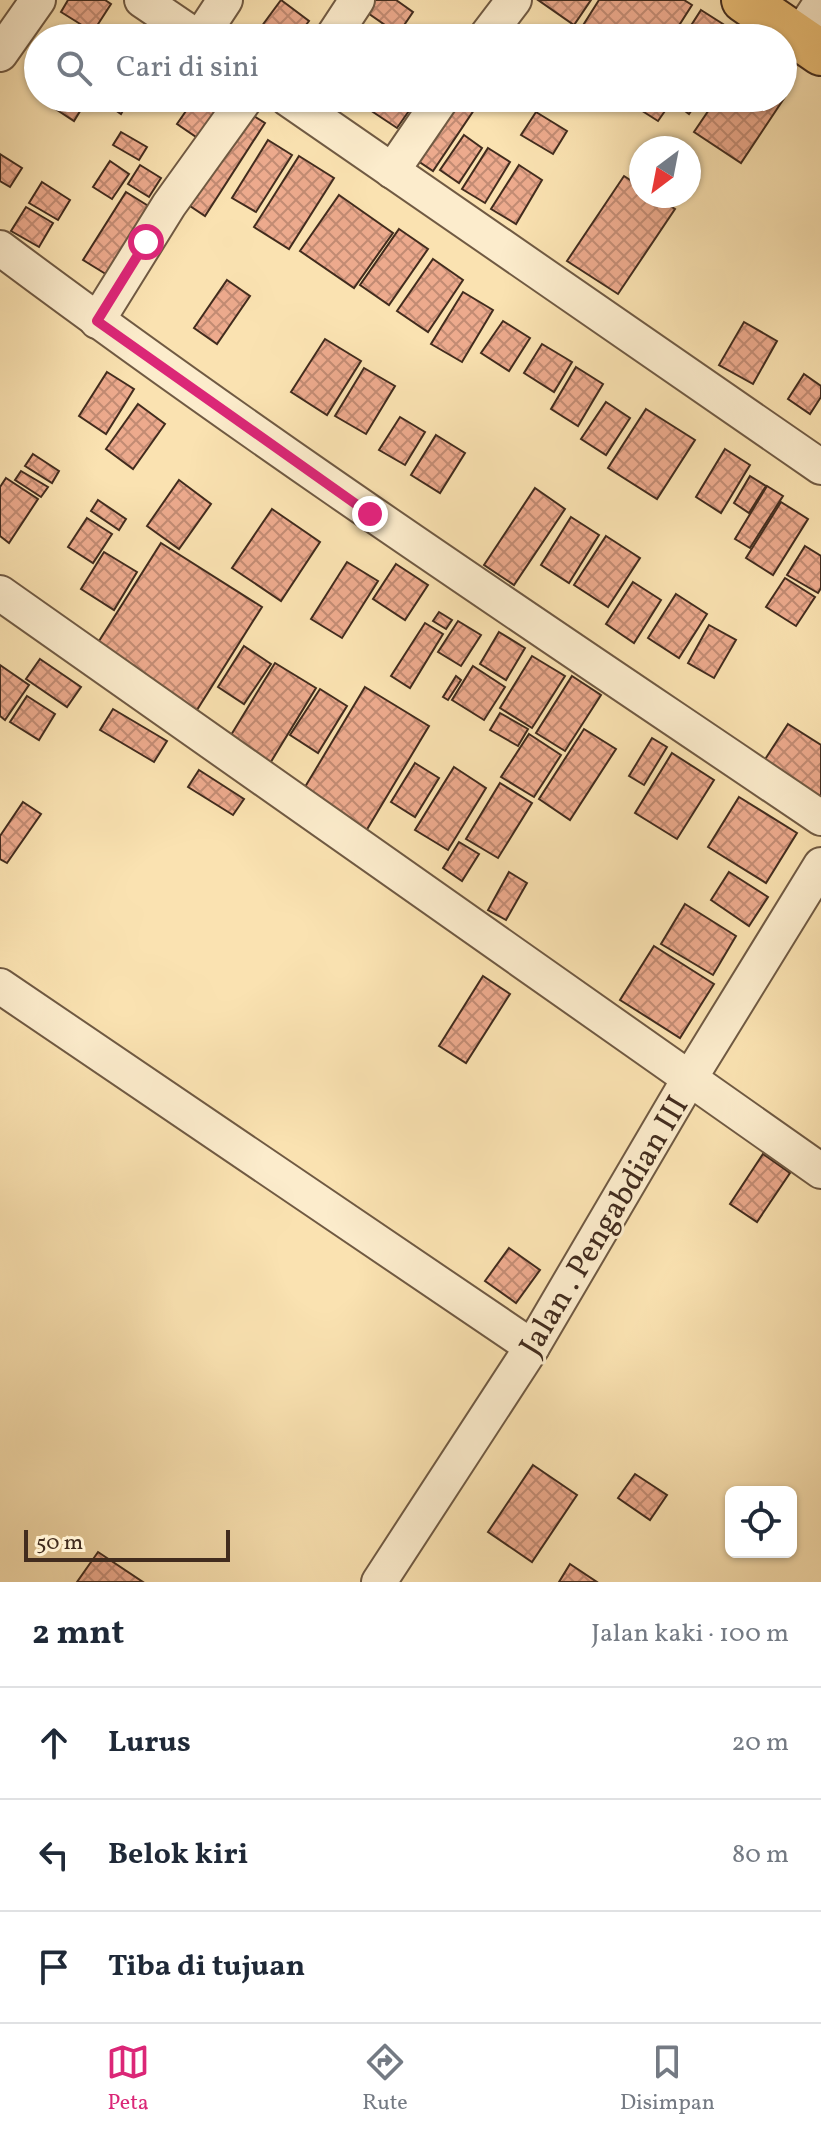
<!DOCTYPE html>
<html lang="id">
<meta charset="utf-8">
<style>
:root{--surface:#fff;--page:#f6f6f7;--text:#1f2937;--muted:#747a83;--line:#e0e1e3;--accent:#db2777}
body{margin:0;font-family:Vollkorn,serif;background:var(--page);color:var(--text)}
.controls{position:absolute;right:24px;bottom:24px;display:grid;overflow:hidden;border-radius:12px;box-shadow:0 2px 6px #0004}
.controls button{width:72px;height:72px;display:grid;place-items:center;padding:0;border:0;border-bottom:2px solid var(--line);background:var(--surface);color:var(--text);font:40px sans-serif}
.compass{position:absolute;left:629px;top:136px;width:72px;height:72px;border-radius:50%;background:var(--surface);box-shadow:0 2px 6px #0004;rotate:212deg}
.scale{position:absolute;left:24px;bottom:20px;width:206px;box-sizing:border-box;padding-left:8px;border:4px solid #422c1e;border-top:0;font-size:22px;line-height:28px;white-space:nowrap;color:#422c1e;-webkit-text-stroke:6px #fceccc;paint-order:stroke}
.stop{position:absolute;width:24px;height:24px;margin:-18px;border:6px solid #db2777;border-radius:50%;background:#fff}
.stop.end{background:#db2777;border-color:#fff;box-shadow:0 2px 8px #0008}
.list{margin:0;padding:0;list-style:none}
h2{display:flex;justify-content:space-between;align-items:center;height:104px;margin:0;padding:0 32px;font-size:34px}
h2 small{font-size:26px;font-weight:400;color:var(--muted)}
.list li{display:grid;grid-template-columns:52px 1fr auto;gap:24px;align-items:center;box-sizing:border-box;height:112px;padding:0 32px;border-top:2px solid var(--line)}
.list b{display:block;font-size:30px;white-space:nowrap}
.list em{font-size:26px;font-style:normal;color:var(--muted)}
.icon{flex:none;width:44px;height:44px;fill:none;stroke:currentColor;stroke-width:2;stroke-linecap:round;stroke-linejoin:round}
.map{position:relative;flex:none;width:821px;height:1582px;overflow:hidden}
.search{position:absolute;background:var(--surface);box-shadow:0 2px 6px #0004;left:24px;right:24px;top:24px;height:88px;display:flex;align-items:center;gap:20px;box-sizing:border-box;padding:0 28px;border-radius:44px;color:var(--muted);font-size:30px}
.sheet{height:440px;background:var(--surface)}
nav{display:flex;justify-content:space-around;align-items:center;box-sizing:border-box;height:112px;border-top:2px solid var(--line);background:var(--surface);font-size:22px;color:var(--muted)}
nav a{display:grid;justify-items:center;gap:4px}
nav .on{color:var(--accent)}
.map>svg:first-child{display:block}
.building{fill:url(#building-cross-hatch);stroke:#422c1e;stroke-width:2}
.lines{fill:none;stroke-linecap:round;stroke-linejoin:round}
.minor-casing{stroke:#705a43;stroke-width:38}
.major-casing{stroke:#422c1e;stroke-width:48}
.minor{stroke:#fceccc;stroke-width:34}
.major{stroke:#edc178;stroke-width:44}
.route{stroke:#db2777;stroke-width:10}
.labels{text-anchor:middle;stroke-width:6;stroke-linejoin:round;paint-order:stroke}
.street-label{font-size:32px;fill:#422c1e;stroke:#fceccc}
</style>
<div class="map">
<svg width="821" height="1582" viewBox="0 0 821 1582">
<defs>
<pattern id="building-cross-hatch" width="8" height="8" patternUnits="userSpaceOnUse" patternTransform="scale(2)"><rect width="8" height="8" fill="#edaa8d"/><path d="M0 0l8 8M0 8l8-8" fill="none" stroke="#c28b73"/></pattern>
</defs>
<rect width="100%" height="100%" fill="#fae2b1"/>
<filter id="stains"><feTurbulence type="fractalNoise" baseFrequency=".0025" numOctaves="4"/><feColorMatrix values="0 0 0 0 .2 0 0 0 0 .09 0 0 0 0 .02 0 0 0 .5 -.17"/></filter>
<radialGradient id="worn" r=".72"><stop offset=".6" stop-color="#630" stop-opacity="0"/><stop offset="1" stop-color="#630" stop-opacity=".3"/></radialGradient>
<!-- building -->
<g class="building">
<polygon points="68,0 105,0 111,4 93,32 61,12"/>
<polygon points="281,0 309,21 296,38 253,38"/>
<polygon points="373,0 396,0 413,12 398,34 365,11"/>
<polygon points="538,0 591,0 574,25"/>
<polygon points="599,0 684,0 692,5 671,38 575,38"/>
<polygon points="701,10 723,24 714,38 683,38"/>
<polygon points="360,26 379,38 352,38"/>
<polygon points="59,27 76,38 52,38"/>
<polygon points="729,28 742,36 740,38 723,38"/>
<polygon points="38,65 38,84 29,79"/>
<polygon points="783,96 785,97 741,163 694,132 717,98"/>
<polygon points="56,98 78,98 85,103 74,121 51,106"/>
<polygon points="98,98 130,98 121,114"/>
<polygon points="195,98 235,98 205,143 177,124"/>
<polygon points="378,98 418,98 397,128 370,110"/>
<polygon points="447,98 480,101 433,171 409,155"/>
<polygon points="642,98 674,98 658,121 636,107"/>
<polygon points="680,98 700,98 689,114 676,104"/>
<polygon points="241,108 265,123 205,216 181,200"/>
<polygon points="536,112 567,131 553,154 521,135"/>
<polygon points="121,132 147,147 139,160 113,145"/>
<polygon points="464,135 482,148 459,183 440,170"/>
<polygon points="268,140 292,155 256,212 232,198"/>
<polygon points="488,148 510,162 485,203 462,189"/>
<polygon points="0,154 22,168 10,187 0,181"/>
<polygon points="299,156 334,178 289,249 254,227"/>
<polygon points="110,161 129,174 112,199 93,187"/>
<polygon points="140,165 161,178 149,197 128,184"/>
<polygon points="519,165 542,180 516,224 491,209"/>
<polygon points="624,176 641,187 641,196 655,196 675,209 618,294 567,261"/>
<polygon points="42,182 70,200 58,220 29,203"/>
<polygon points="126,192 158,212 109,276 83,260"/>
<polygon points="339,195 393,233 354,288 300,251"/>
<polygon points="26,207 53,223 39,247 11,231"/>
<polygon points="399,229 428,249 389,305 360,285"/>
<polygon points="433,259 463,280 428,332 397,311"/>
<polygon points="227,280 250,296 217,344 194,328"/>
<polygon points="463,292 493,310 462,362 431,344"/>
<polygon points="503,321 530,338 509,371 481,353"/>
<polygon points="744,322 777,341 753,384 719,365"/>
<polygon points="325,339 361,361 327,415 291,392"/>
<polygon points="542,344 572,362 554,392 524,373"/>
<polygon points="576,367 603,384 578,426 551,409"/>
<polygon points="364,368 395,386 366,434 335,416"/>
<polygon points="107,372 134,389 106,434 79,416"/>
<polygon points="804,374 821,386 821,397 810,414 788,399"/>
<polygon points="606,402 630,418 606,455 581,439"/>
<polygon points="138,404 165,424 133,469 106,449"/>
<polygon points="646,409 695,440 657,499 608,468"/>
<polygon points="400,417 425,432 405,465 379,450"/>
<polygon points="436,435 465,453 440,493 411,475"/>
<polygon points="725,449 750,465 721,513 696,497"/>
<polygon points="33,454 59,471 52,483 25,466"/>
<polygon points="21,471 48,487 41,497 15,480"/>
<polygon points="750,476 766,486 749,513 734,503"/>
<polygon points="6,478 38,499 9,543 0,536 0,487"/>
<polygon points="179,480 211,504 179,549 147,526"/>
<polygon points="767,486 783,496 750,548 735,539"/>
<polygon points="535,488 565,509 514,585 484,565"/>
<polygon points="98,500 126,519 119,530 91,511"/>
<polygon points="781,502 808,519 773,575 746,558"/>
<polygon points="272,509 320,542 281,601 232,568"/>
<polygon points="571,517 599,535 569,583 541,565"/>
<polygon points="87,518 112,534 93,563 68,547"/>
<polygon points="606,536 640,558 608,607 574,585"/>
<polygon points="161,543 262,607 195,713 94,649"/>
<polygon points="805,546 821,556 821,588 818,593 787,575"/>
<polygon points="104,552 137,572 114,610 81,589"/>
<polygon points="347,562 378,581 342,638 311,619"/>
<polygon points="396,564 428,585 405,620 373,599"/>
<polygon points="785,578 815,597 796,626 766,607"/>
<polygon points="633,582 661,600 634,643 606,624"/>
<polygon points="676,594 707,614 679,658 648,638"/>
<polygon points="439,612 452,620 446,629 433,621"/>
<polygon points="458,621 481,635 461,666 438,652"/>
<polygon points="425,623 443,634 410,688 391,676"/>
<polygon points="709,625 736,640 714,678 688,663"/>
<polygon points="499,632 525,648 506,680 480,664"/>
<polygon points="244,646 271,664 244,704 218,687"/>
<polygon points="532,656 565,676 532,728 500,708"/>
<polygon points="40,659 81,687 67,707 26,679"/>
<polygon points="275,663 316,688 269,765 228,740"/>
<polygon points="0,665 29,685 5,720 0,716"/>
<polygon points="473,666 505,687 484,720 452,700"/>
<polygon points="456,676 461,680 448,700 443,697"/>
<polygon points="572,676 601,695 565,751 536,733"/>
<polygon points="365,687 429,726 363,836 299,797"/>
<polygon points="320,689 347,706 318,753 290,735"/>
<polygon points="27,696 55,714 39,740 10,722"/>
<polygon points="113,709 167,741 154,762 100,730"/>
<polygon points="500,713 528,729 518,746 490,730"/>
<polygon points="788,724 821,745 821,797 764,761"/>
<polygon points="584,729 616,749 570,820 539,799"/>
<polygon points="529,734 561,755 534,797 501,777"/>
<polygon points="652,738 667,747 644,785 629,776"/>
<polygon points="672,753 714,780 677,839 635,813"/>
<polygon points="415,763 439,778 415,817 391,802"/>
<polygon points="454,767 486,788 448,850 415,830"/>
<polygon points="199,770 244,799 233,815 188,787"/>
<polygon points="500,783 532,803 498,858 466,839"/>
<polygon points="739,797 797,833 766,883 708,847"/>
<polygon points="23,802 41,814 7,863 0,859 0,836"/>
<polygon points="459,842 479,854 462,881 443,868"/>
<polygon points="509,872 527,883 506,920 488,910"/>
<polygon points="729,872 768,897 749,926 711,900"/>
<polygon points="685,904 736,936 713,975 661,944"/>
<polygon points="654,946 714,984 680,1038 620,1000"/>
<polygon points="483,976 510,994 466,1063 439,1046"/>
<polygon points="763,1154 790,1173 757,1222 730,1204"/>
<polygon points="509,1248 540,1270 516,1303 485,1281"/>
<polygon points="533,1465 577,1495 532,1562 488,1532"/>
<polygon points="635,1474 667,1495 650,1520 618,1498"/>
<polygon points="98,1552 143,1582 77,1582"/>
<polygon points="570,1564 597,1582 559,1582"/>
</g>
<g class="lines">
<!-- minor casing -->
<g class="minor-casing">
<g id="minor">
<polyline points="142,0 198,38"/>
<polyline points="200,38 225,0"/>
<polyline points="332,38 357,0"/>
<polyline points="485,38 514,0"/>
<polyline points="798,38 821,3"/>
<polyline points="0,54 38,0"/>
<polyline points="287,98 821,467"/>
<polyline points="392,171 442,98"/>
<path d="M 0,248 C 267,448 545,631 821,818"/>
<polyline points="97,321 169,205 246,98"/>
<polyline points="0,593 821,1171"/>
<polyline points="0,986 532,1347"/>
<polyline points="379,1582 532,1347 688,1081 821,865"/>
</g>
</g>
<!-- major casing -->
<g class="major-casing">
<polyline id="major" points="744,0 821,53"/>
</g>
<!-- minor -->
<use href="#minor" class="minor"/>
<!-- major -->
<use href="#major" class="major"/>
</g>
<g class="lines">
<!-- route -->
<polyline class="route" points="146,242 97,321 370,514"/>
</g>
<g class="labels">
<!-- street labels -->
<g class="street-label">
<text transform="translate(603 1225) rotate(-59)" y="11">Jalan . Pengabdian III</text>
</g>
</g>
<rect width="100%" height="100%" filter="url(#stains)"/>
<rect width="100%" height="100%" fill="url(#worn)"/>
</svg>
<div class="controls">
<button><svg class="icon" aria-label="locate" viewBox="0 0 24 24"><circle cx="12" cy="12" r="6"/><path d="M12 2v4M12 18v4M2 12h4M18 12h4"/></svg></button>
</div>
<svg class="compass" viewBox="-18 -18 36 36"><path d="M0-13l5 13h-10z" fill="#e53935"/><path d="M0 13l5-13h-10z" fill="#747a83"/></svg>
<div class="scale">50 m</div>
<div class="stop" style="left:146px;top:242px"></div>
<div class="stop end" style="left:370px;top:514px"></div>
<div class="search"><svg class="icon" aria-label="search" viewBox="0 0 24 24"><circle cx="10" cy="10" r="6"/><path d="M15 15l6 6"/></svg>Cari di sini</div>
</div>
<section class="sheet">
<h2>2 mnt<small>Jalan kaki · 100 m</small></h2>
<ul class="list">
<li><svg class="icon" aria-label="ahead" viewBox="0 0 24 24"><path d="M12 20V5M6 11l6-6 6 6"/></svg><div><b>Lurus</b></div><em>20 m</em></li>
<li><svg class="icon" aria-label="left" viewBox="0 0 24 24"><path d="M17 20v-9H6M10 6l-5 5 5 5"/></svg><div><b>Belok kiri</b></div><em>80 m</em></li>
<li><svg class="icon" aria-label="arrive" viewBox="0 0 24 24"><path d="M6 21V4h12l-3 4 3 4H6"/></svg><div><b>Tiba di tujuan</b></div></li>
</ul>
</section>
<nav>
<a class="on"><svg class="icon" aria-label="map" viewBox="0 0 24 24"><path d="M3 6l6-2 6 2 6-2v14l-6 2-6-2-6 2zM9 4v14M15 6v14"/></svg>Peta</a>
<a><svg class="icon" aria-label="directions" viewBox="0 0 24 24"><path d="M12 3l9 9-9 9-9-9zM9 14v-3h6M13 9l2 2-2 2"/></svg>Rute</a>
<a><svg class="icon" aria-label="saved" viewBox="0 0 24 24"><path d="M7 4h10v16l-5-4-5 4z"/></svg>Disimpan</a>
</nav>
